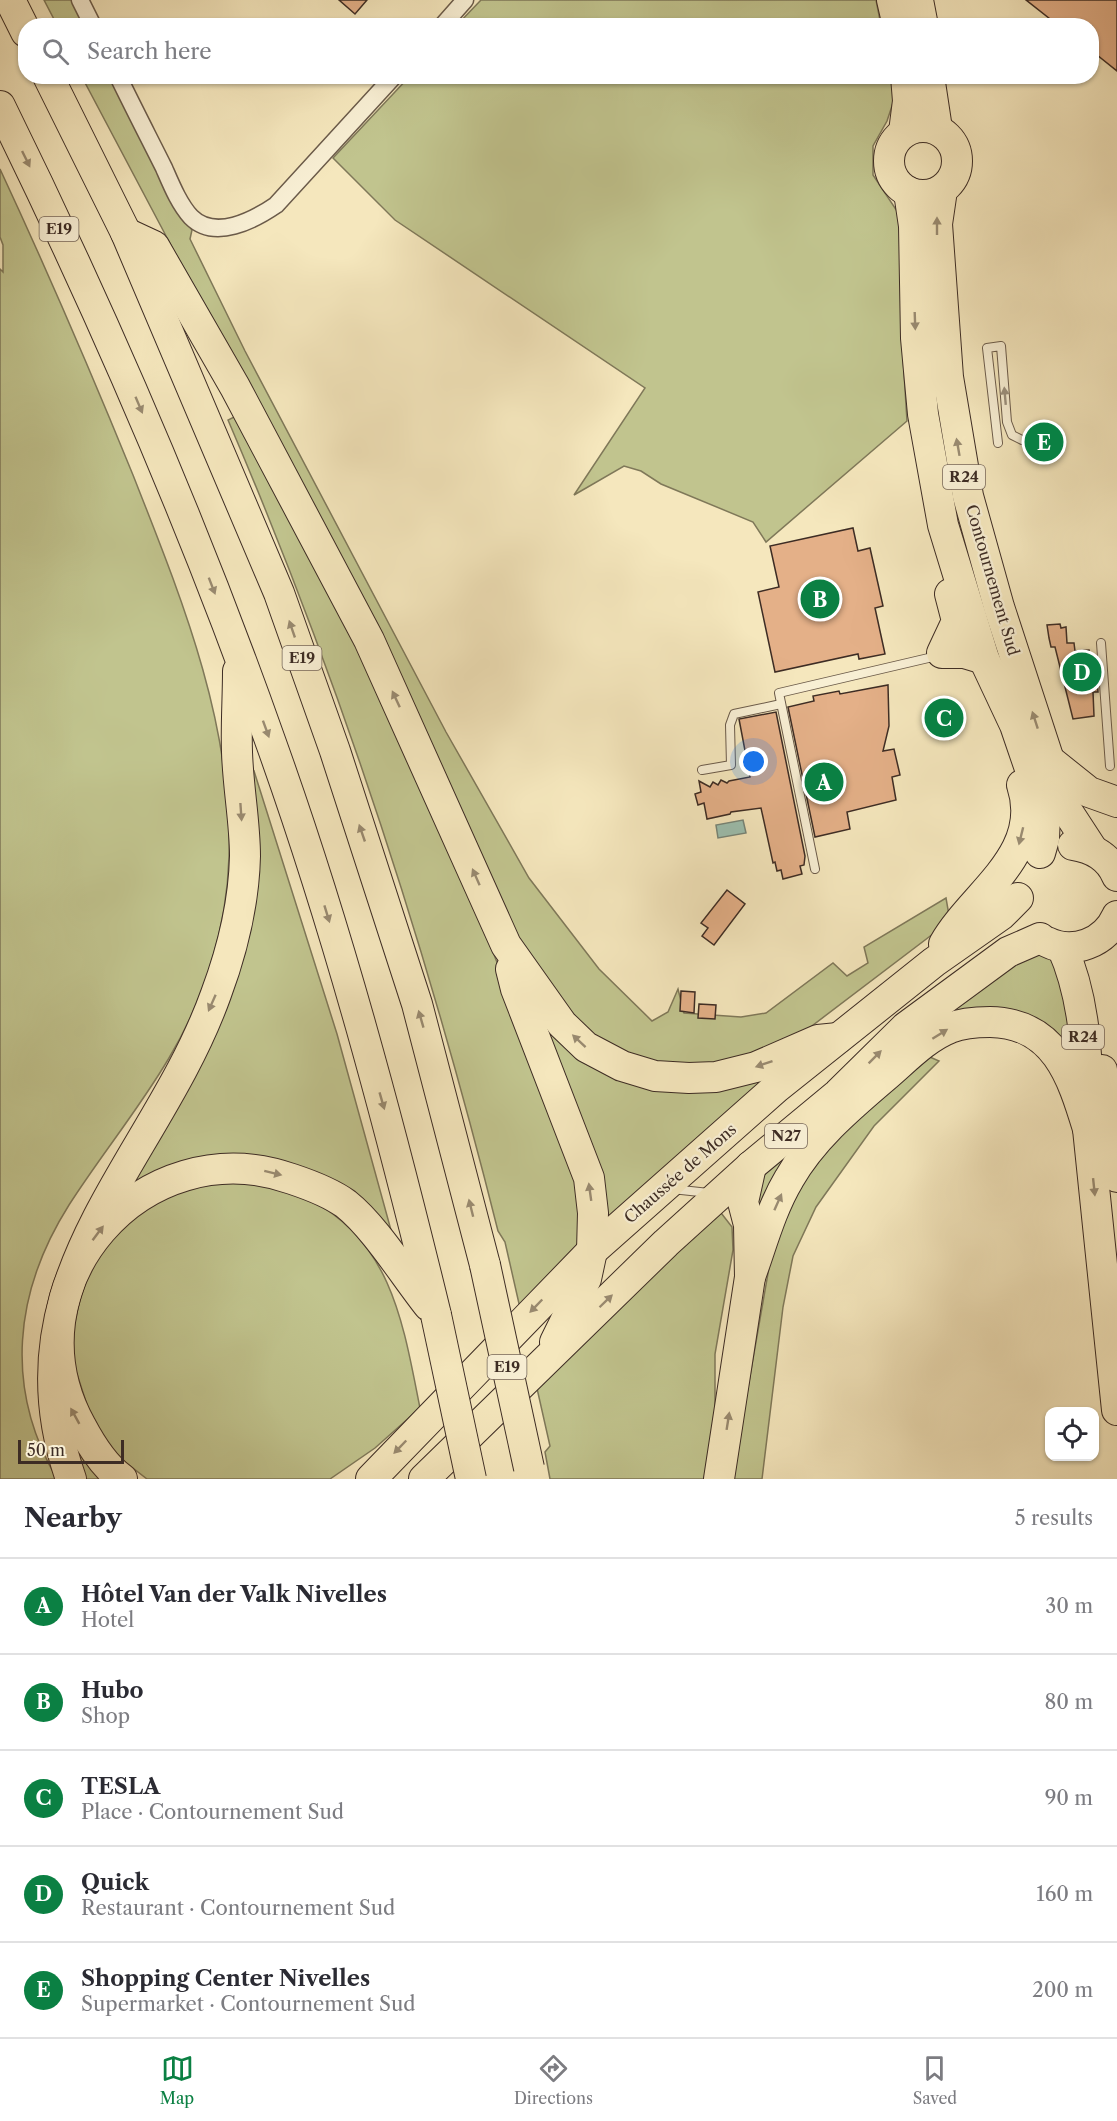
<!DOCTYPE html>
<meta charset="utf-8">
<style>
:root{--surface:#fff;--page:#f7f7f7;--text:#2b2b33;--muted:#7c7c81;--line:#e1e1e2;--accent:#0b8043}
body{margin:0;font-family:"Libre Caslon Text",serif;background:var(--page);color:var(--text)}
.controls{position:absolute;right:18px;bottom:18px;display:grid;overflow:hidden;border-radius:12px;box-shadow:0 2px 4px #0004}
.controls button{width:54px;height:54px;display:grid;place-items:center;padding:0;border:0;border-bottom:2px solid var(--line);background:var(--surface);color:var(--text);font:30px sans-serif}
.scale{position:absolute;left:18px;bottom:15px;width:106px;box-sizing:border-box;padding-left:6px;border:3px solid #3d2c24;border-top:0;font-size:16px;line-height:21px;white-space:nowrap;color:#3d2c24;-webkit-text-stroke:4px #f8efd4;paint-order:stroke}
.you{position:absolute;left:754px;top:762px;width:21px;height:21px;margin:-15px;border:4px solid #fff;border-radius:50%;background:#1a73e8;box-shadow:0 0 0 9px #1a73e833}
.badge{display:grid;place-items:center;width:39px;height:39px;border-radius:50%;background:var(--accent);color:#fff;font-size:20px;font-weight:700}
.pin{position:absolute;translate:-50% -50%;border:3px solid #fff;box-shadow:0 2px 6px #0006}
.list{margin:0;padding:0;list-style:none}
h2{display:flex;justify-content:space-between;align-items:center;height:78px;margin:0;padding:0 24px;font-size:26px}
h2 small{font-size:20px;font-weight:400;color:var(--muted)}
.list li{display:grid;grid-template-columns:39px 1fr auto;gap:18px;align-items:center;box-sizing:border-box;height:96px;padding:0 24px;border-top:2px solid var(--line)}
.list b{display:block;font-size:22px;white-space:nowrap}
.list p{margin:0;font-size:20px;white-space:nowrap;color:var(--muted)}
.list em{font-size:20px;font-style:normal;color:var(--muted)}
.icon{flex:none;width:33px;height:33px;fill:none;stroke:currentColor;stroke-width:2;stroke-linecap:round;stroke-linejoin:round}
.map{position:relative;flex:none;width:1117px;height:1479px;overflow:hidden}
.search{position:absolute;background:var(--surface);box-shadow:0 2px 4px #0004;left:18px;right:18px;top:18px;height:66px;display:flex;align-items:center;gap:15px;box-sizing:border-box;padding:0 21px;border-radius:24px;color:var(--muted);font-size:22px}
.sheet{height:558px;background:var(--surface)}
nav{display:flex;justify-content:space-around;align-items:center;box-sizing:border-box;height:84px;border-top:2px solid var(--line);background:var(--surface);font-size:16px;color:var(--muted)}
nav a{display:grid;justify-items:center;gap:3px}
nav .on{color:var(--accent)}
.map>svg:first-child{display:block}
.green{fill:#c1c48e;stroke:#7f7859;stroke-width:1.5}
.water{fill:#9cc0b0;stroke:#768578;stroke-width:1.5}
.building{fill:#e4b088;stroke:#3d2c24;stroke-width:1.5}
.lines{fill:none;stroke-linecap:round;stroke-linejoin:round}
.lane-casing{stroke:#6b5b4a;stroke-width:10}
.street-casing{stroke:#6b5b4a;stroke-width:19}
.highway-casing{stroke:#3d2c24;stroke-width:32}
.lane{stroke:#f8efd4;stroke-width:8}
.street{stroke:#f8efd4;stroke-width:16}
.highway{stroke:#f5e7bd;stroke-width:30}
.highway-bridge-casing{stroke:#3d2c24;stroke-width:32;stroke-linecap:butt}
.highway-bridge{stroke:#f5e7bd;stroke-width:30}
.oneway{fill:#998a70}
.oneway2{fill:#9a8e7c}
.labels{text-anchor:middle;stroke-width:4.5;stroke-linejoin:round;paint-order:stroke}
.shield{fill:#f8efd4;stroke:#756659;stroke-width:1.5}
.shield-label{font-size:15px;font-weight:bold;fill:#3d2c24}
.street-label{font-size:16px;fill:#3d2c24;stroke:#f8efd4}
</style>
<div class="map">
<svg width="1117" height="1479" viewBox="0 0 1117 1479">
<rect width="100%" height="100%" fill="#f5e7bd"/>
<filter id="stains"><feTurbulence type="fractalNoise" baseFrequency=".00333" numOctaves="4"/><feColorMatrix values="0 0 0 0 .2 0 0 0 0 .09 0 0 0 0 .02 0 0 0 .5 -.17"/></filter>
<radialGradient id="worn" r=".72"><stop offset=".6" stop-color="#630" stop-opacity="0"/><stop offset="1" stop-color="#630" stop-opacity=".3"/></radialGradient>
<!-- green -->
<g class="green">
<polygon points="44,0 75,0 87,25 57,25"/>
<polygon points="481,0 876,0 881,25 457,25"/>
<polygon points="82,77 112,77 176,208 192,230 190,239 245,351 446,732 529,878 599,969 652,1021 668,1012 678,989 684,1013 741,1017 766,1013 833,963 847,976 868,963 864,947 946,898 950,921 796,1038 718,1064 670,1066 633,1059 595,1040 523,953 334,548 235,357 174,251"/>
<polygon points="409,77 891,77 895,97 887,121 873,146 873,175 899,214 903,243 903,357 907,421 766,542 753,522 661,484 641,471 624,466 574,495 645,388 395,220 333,158"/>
<path d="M 0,169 C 47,270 91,372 133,475 C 181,597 233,723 229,857 C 227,927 205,998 169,1058 C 139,1109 101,1155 69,1205 C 14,1292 4,1388 57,1479 L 0,1479 L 0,269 L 3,272 L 3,245 L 0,237 Z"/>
<path d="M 238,415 L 367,665 L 493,952 L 583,1186 L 586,1245 L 520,1308 L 505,1242 L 498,1231 C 429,955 340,681 228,420 Z"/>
<polygon points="254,771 337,1034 394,1241 337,1191 153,1178 53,1313 111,1479 80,1479 43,1347 46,1312 56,1281 213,1021 246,773"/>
<polygon points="1033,951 1064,964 1082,1078 1039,1030 920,1040 761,1229 751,1186 875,1069"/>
<polygon points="547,1022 589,1060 768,1080 605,1222 539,1026"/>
<polygon points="923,1054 939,1061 874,1126 816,1207 793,1256 783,1307 762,1479 732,1479 774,1239 798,1186 836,1135"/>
<path d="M 251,1182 C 271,1188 294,1192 312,1201 C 393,1243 404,1329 420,1408 L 375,1448 L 330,1479 L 147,1479 L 120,1458 L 94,1426 L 73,1362 L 72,1336 L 85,1275 L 115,1232 L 138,1211 L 172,1193 L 215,1183 Z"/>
<polygon points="718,1209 732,1227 733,1250 715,1354 715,1422 708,1479 550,1479 545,1452 550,1446 536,1384"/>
</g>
<!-- water -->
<polygon class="water" points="743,820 746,833 718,838 716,825"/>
<!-- building -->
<g class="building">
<polygon points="339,0 367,0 355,14"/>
<polygon points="1026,0 1117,0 1117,71 1092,51 1092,26 1059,26"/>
<polygon points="853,528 858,551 870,548 883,606 875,608 885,654 859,659 858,654 775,672 758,592 779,587 770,546"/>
<polygon points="1060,624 1061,628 1066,627 1067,643 1074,643 1075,651 1089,650 1090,657 1095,657 1098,692 1093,692 1094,716 1073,719 1055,647 1051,647 1049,638 1047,625"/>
<polygon points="888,685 889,726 883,751 894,749 900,775 892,777 896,800 847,812 850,829 815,837 788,707 814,701 813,696 839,691 840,694"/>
<polygon points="776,712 805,856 804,865 800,866 802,874 783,879 781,870 777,871 775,862 773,863 761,808 731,812 730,814 707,819 704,803 698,805 695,794 701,792 699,781 710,787 713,782 718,785 721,780 727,783 729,781 750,777 739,719"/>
<polygon points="727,890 745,904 714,945 702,936 708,928 701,923"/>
<polygon points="681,991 695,992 694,1013 680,1011"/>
<polygon points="699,1004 716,1005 715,1019 698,1018"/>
</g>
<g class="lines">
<!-- lane casing -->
<g class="lane-casing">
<g id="lane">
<polyline points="998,443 987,348 1001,346 1007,422 1012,435 1022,440"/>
<polyline points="1101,643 1110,766"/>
<polyline points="702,770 731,765 730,725 734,714 781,704"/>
<polyline points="815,869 779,693 937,656"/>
<polyline points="672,1189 709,1193"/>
</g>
</g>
<!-- street casing -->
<g class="street-casing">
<g id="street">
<polyline points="80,0 93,26"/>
<polyline points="442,26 465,0"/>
<path d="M 118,76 C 133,107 149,138 164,168 C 171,184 179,204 191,217 C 215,241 254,220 276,205 L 394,76"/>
</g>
</g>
<!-- highway casing -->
<g class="highway-casing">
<g id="highway">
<polyline points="10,0 26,32"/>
<polyline points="892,0 898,26"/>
<polyline points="918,0 923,26"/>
<polyline points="48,76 126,233 279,593 335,751 417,1004 485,1265"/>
<polyline points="929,76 937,129"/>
<path d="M 0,106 C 102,313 194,525 271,743 C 338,930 389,1122 436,1315"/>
<circle cx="923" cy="161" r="34"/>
<polyline points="904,132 908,101 906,76"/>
<polyline points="942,190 937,224 948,377 968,496 999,607 1064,806 1092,849"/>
<polyline points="909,192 914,226 916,338 923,414 943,525 984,659 1015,725 1041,801 1045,814 1044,839 1040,853"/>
<polyline points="126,233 154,246 235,387 369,640 506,945 562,1024 586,1047 622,1066 655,1076 689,1078 716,1077 756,1067 818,1040 838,1038"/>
<polyline points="950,594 957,621 942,653 964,653 984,659"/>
<polyline points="1049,760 1089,792 1117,802"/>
<path d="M 1073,845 C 1093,848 1109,857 1117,876"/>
<path d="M 1047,942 C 1073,955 1105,943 1117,916"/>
<path d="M 944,944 C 972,894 1045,854 1022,785"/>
<path d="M 1062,947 C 1087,1002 1088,1069 1088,1129 L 1117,1410"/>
<polyline points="511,969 516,989 589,1178 593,1213 592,1251 586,1279 555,1342"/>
<polyline points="1102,1070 1117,1177"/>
<path d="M 750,1277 C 762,1244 771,1209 789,1179 C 811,1140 847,1109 881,1080 C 902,1063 924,1038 950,1028 C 962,1023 977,1022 990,1022 C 1055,1023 1072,1076 1088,1129"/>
<path d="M 71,1479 C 0,1279 156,1162 216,994 C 232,951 244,902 245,856 C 245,822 238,787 237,752 C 236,725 238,698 238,671"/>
<path d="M 122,1479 C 104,1466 91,1445 81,1426 C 3,1286 143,1126 292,1179 C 310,1185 331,1193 346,1204 C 375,1227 405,1276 429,1306"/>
<polyline points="371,1479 592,1251 776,1088 934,962 1001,915 1018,898"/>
<polyline points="424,1479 666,1243 751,1166 838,1094 906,1027 1008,952 1040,938"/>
<polyline points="719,1479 750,1277 749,1225 743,1202 751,1166"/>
</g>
</g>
<!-- lane -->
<use href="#lane" class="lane"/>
<!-- street -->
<use href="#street" class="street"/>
<!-- highway -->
<use href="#highway" class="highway"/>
<!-- highway-bridge casing -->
<g class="highway-bridge-casing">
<g id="highway-bridge">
<polyline points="485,1265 529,1468"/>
<polyline points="436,1315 471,1479"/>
</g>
</g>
<!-- highway-bridge -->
<use href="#highway-bridge" class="highway-bridge"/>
</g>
<!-- one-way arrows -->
<defs><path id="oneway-solid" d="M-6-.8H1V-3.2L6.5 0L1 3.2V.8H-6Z" transform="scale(1.5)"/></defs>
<g class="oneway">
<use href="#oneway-solid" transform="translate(26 159) rotate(64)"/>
<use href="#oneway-solid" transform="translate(937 226) rotate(-90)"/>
<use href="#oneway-solid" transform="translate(915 321) rotate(88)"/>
<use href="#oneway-solid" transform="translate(139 405) rotate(67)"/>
<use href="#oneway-solid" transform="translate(958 447) rotate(-100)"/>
<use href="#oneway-solid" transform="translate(212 586) rotate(69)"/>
<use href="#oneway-solid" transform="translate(292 629) rotate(-109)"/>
<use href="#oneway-solid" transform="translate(396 699) rotate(-115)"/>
<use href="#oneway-solid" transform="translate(1035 720) rotate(-108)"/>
<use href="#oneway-solid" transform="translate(266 729) rotate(70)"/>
<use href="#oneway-solid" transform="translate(241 812) rotate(86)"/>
<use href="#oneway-solid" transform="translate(362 833) rotate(-109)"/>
<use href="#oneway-solid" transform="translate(1021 836) rotate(104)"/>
<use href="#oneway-solid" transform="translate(476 877) rotate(-114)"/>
<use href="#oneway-solid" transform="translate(327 914) rotate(73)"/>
<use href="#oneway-solid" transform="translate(212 1003) rotate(114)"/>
<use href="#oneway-solid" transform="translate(421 1019) rotate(-106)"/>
<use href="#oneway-solid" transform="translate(940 1034) rotate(-32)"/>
<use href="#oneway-solid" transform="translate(579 1041) rotate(-137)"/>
<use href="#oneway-solid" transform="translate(875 1057) rotate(-45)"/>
<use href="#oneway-solid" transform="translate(764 1064) rotate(161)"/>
<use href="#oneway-solid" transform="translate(382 1101) rotate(74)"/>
<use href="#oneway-solid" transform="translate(273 1173) rotate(14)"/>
<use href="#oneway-solid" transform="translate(1094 1187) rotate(84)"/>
<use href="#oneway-solid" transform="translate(590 1192) rotate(-98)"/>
<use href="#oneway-solid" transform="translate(778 1202) rotate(-66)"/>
<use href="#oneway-solid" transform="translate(471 1208) rotate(-104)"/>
<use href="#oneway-solid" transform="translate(98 1233) rotate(-53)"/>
<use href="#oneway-solid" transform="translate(606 1301) rotate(-44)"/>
<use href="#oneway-solid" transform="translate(536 1306) rotate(134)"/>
<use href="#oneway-solid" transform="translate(75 1416) rotate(-119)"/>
<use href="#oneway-solid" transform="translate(728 1421) rotate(-81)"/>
<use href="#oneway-solid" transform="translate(400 1447) rotate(134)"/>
</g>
<use class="oneway2" href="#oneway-solid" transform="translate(1005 396) rotate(-95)"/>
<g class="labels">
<!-- shield labels -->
<g class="shield">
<rect x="39.5" y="217" width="39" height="24" rx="4.5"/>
<rect x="943" y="465" width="42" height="24" rx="4.5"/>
<rect x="282.5" y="646" width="39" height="24" rx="4.5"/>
<rect x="1062" y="1025" width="42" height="24" rx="4.5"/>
<rect x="765" y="1124" width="42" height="24" rx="4.5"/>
<rect x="487.5" y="1355" width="39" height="24" rx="4.5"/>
</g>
<g class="shield-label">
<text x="59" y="234">E19</text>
<text x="964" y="482">R24</text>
<text x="302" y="663">E19</text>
<text x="1083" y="1042">R24</text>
<text x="786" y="1141">N27</text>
<text x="507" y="1372">E19</text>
</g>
<!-- street labels -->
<g class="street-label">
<text transform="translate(993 580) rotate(74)" y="6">Contournement Sud</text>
<text transform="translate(680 1173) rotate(-41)" y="6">Chaussée de Mons</text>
</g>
</g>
<rect width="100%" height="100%" filter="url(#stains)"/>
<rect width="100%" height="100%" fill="url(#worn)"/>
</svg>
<div class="controls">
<button><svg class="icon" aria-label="locate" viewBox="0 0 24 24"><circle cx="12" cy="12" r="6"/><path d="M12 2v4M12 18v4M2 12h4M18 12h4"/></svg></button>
</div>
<div class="scale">50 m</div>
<div class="you"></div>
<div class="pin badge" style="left:824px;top:782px">A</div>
<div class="pin badge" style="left:820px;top:599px">B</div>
<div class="pin badge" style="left:944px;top:718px">C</div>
<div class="pin badge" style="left:1082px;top:672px">D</div>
<div class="pin badge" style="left:1044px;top:442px">E</div>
<div class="search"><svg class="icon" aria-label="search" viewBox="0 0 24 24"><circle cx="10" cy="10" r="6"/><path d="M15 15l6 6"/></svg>Search here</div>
</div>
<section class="sheet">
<h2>Nearby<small>5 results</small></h2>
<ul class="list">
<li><span class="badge">A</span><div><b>Hôtel Van der Valk Nivelles</b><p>Hotel</p></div><em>30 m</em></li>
<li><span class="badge">B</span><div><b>Hubo</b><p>Shop</p></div><em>80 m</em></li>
<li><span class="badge">C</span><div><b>TESLA</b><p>Place · Contournement Sud</p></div><em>90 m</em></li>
<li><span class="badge">D</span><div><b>Quick</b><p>Restaurant · Contournement Sud</p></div><em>160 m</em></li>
<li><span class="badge">E</span><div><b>Shopping Center Nivelles</b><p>Supermarket · Contournement Sud</p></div><em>200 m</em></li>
</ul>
</section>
<nav>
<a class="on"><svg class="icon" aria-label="map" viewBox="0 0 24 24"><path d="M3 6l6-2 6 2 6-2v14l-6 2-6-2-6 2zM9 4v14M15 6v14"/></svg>Map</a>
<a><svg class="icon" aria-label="directions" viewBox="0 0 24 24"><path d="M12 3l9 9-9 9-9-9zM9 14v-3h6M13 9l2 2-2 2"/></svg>Directions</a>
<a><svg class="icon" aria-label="saved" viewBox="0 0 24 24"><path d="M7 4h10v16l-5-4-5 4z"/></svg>Saved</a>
</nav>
